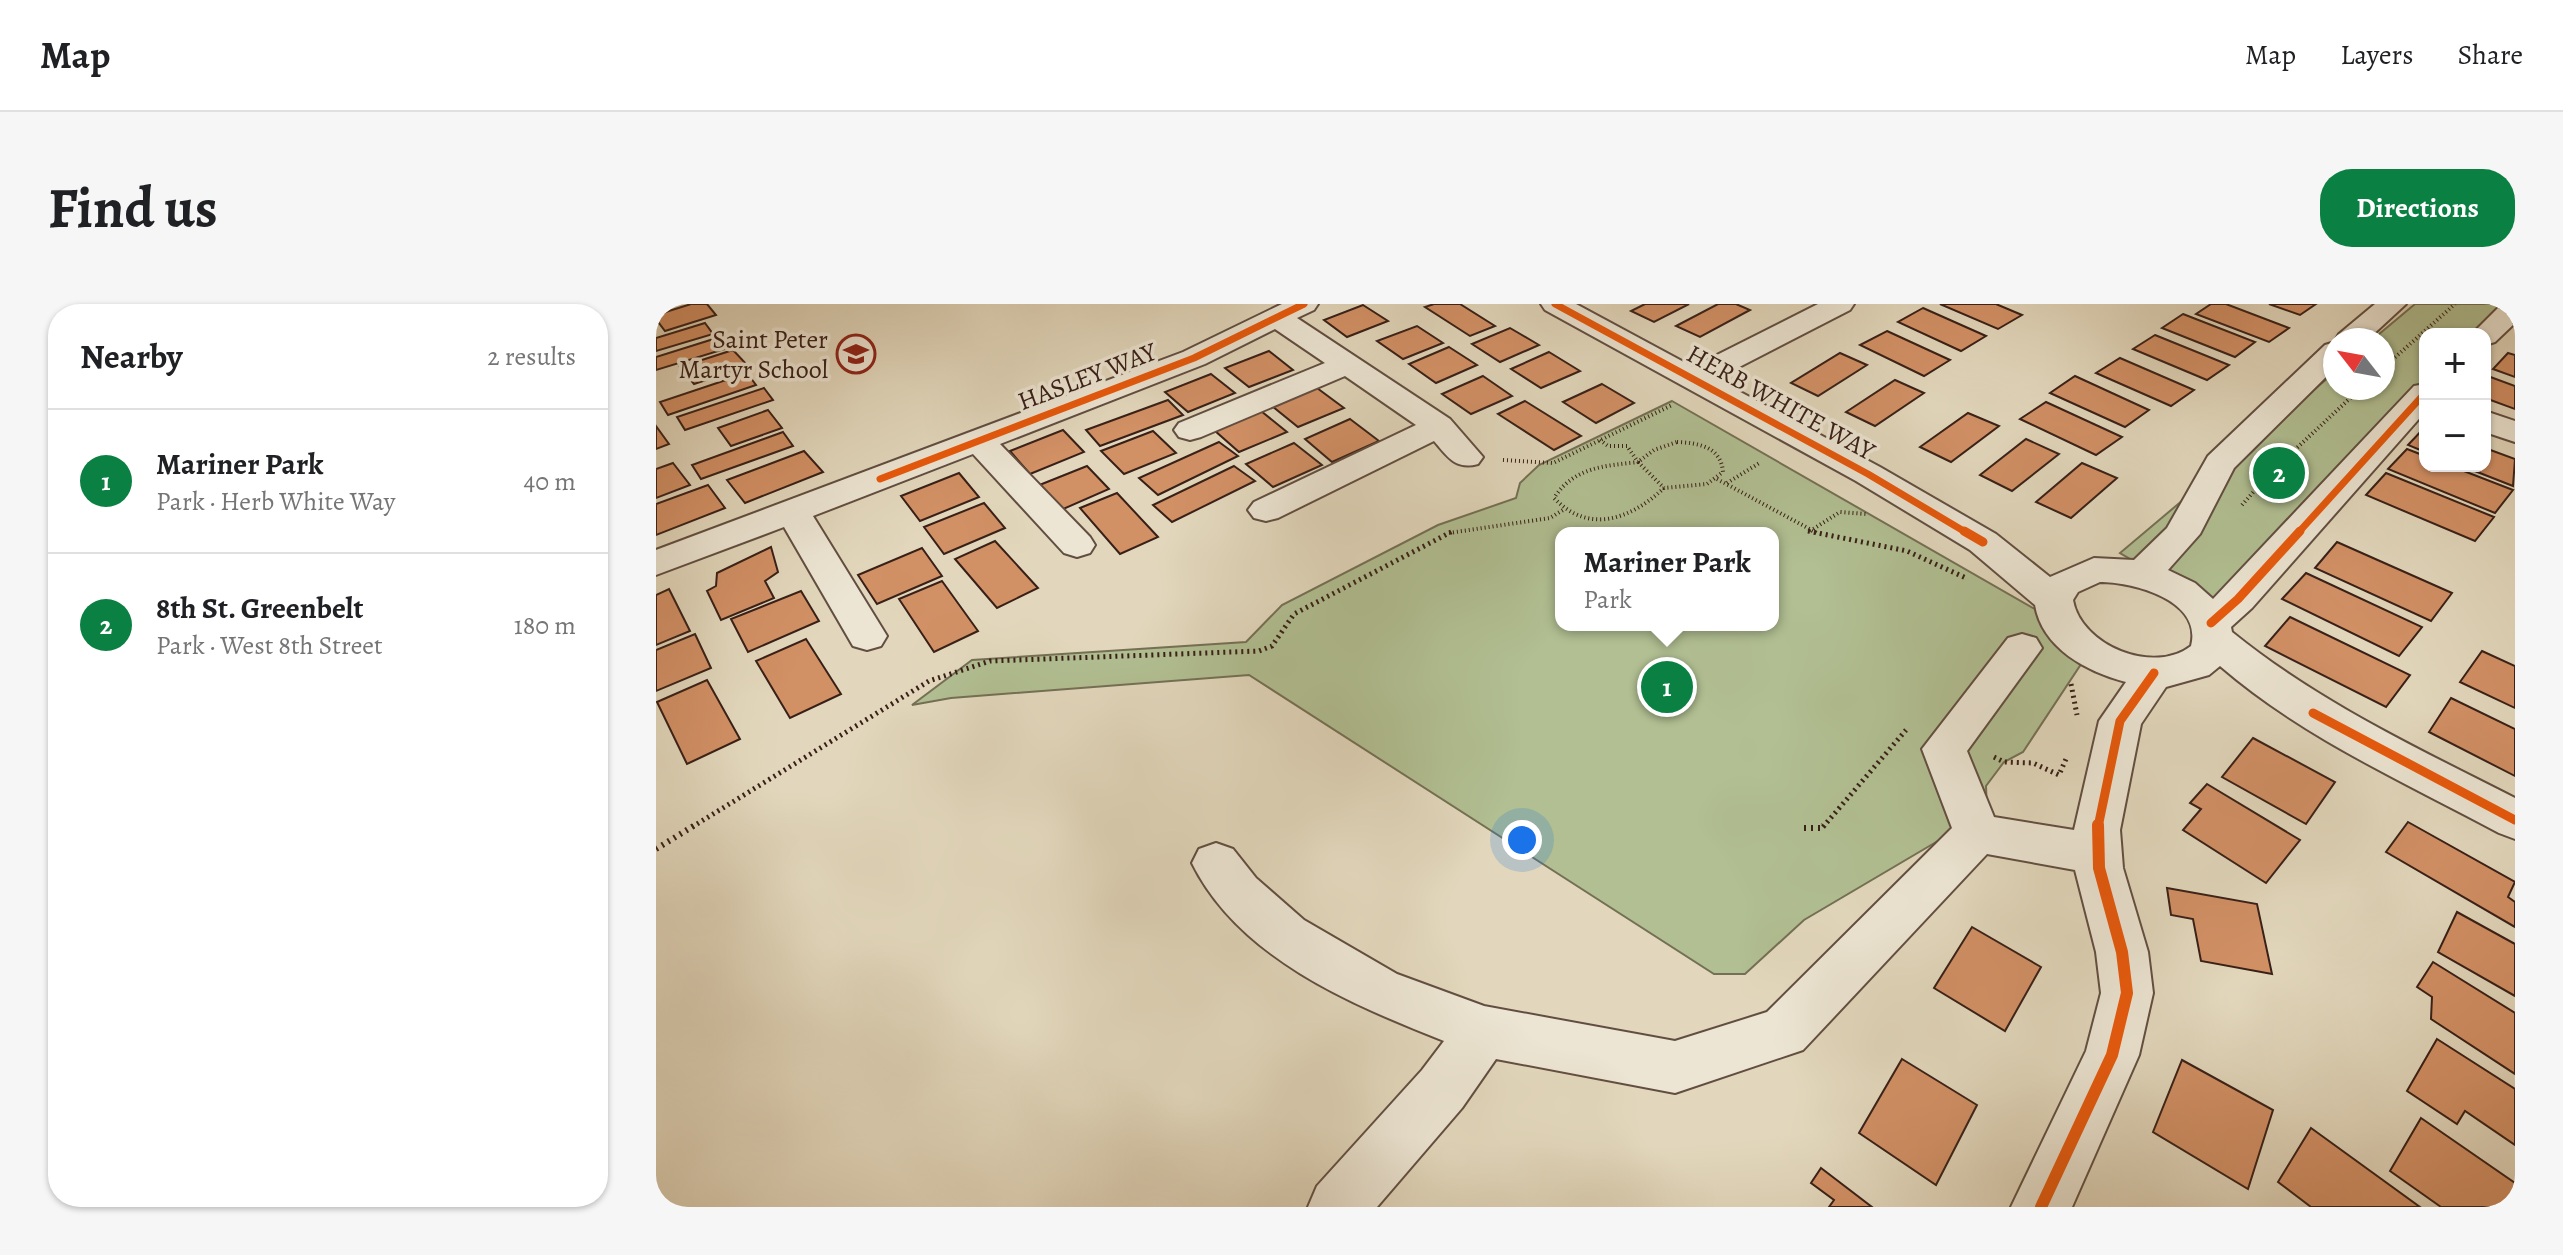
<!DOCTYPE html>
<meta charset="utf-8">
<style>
:root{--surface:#fff;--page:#f6f6f6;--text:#202124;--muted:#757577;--line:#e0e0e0;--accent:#0b8043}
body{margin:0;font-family:Alegreya,serif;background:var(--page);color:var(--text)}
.controls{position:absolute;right:24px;top:24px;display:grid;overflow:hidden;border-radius:16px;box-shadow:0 2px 6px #0004}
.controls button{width:72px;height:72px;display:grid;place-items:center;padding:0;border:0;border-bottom:2px solid var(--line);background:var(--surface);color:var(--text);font:40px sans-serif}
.compass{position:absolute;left:1667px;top:24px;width:72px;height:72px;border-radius:50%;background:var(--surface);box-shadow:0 2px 6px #0004;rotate:301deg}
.you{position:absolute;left:866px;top:536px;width:28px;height:28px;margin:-20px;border:6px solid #fff;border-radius:50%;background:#1a73e8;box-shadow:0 0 0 12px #1a73e833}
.badge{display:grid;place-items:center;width:52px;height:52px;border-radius:50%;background:var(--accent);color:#fff;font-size:26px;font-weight:700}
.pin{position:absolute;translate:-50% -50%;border:4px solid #fff;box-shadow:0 2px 8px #0006}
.popup{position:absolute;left:899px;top:223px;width:224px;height:104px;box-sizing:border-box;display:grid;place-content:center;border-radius:16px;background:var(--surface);filter:drop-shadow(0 2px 6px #0005);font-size:26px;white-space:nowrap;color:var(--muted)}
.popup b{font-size:30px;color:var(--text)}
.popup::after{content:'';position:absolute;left:50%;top:100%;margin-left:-16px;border:16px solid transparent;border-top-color:var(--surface)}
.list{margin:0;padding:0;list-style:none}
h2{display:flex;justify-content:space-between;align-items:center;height:104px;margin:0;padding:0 32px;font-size:34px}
h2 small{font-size:26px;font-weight:400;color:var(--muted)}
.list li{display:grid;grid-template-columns:52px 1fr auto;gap:24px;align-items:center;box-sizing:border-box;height:144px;padding:0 32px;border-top:2px solid var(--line)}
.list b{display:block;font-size:30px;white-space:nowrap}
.list p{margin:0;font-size:26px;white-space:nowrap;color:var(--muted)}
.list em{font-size:26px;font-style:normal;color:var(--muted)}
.map{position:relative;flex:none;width:1859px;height:903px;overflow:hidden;border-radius:32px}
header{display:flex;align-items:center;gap:48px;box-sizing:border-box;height:112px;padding:0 40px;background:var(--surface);border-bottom:2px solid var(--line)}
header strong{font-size:38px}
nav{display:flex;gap:44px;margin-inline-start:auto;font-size:28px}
.intro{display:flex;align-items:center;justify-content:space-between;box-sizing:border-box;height:192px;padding:0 48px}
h1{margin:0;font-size:56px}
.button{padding:20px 36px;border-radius:32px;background:var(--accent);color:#fff;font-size:28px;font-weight:700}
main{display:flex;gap:48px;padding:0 48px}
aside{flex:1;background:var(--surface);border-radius:32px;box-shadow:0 2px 6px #0004}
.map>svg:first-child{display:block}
.green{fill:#b1bf92;stroke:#747055;stroke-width:2;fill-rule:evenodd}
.building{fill:#d29065;stroke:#382018;stroke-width:2}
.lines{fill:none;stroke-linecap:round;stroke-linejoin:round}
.minor-casing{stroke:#624e41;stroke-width:4}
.path-far2{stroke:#382018;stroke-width:4;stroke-dasharray:1 3;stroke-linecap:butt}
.path-far1{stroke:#382018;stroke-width:5;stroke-dasharray:2 4;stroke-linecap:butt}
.path{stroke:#382018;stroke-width:6;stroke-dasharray:2 5;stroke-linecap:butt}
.minor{fill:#ece5d3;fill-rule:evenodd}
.cycleway-far2-casing{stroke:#ece5d3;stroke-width:11}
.cycleway-far1-casing{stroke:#ece5d3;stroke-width:14}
.cycleway-casing{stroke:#ece5d3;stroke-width:17}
.cycleway-far2{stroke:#e8590c;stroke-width:7}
.cycleway-far1{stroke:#e8590c;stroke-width:9}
.cycleway{stroke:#e8590c;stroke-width:12}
.labels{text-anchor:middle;stroke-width:7;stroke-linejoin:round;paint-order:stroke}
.far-poi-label{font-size:26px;fill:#382018;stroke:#ece5d3;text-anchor:end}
.far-street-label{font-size:26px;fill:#382018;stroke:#ece5d3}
</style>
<header>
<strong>Map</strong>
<nav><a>Map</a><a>Layers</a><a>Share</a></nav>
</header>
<div class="intro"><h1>Find us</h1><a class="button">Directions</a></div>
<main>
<aside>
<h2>Nearby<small>2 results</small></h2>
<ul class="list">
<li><span class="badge">1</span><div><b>Mariner Park</b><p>Park · Herb White Way</p></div><em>40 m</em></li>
<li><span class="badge">2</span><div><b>8th St. Greenbelt</b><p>Park · West 8th Street</p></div><em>180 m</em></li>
</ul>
</aside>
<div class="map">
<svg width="1859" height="903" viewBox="0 0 1859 903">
<rect width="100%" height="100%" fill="#e2d7bc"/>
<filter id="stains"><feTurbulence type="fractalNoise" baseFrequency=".0025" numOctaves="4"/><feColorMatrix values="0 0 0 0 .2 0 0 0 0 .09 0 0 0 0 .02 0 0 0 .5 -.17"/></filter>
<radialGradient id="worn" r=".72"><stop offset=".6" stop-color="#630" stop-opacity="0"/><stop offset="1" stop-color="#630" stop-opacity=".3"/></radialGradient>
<!-- green -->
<g class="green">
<polygon points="1759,0 1859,0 1829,30 1769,30 1769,89 1553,301 1464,249 1679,68 1679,84 1727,84 1727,36 1716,36"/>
<path d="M 1016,97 L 1424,331 L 1435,345 L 1367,448 L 1348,458 L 1330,482 L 1331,508 L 1148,616 L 1089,670 L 1058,670 L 593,371 L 295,394 L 256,401 L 316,356 L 590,338 L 626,301 L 782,221 L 860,194 L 864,179 L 883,161 ZM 905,229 L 1117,229 L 1117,321 L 905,321 Z"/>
</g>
<!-- building -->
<g class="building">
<polygon points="35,0 51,0 60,11 9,27 0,15 0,11"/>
<polygon points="778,0 804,0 839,22 814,32 769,3"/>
<polygon points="989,0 1033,0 998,18 975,7"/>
<polygon points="1062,0 1080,0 1094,6 1044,33 1020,22"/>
<polygon points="1284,0 1340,0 1366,11 1342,25"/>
<polygon points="1555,0 1570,0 1633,24 1613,38 1540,10"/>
<polygon points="1613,0 1660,0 1644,11"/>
<polygon points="707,1 732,17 691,33 668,16"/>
<polygon points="1267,4 1330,32 1305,47 1242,18"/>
<polygon points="1527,10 1599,38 1579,53 1506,24"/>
<polygon points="49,19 57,30 0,47 0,34"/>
<polygon points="761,22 787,39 747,55 721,37"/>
<polygon points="854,24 883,41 844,58 816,40"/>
<polygon points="1231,27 1294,56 1268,72 1204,41"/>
<polygon points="1499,31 1573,61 1551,76 1477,45"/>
<polygon points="64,33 72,44 0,66 0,53"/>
<polygon points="793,43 821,61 780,79 753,60"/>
<polygon points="77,46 92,62 38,80 24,63"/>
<polygon points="613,47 637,66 593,83 569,64"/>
<polygon points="893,48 924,67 885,84 855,65"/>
<polygon points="1184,49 1211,61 1162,92 1135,79"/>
<polygon points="1852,49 1859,51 1859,73 1837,65"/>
<polygon points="1464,54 1538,86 1515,102 1440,69"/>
<polygon points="91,69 100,81 12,111 4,98"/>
<polygon points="555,70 579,89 532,108 509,88"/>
<polygon points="1829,71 1859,82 1859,105 1829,94"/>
<polygon points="827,72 856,92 815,110 786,90"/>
<polygon points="1419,72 1493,106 1469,123 1394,89"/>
<polygon points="1239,76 1268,89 1219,122 1190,108"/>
<polygon points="946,80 978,99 940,119 907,98"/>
<polygon points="108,84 117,96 29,126 21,113"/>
<polygon points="661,84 688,104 642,123 616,102"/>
<polygon points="512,96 527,111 444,142 430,126"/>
<polygon points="869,97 925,132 898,146 842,110"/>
<polygon points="1390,98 1466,133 1440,151 1364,115"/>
<polygon points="112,106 126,124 75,142 62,124"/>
<polygon points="605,107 631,128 583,148 558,126"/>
<polygon points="1312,109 1343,122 1295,158 1264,143"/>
<polygon points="694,115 723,137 676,158 649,135"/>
<polygon points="0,122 13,140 0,145"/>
<polygon points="1769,123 1769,148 1752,141"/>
<polygon points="407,126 428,148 374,170 354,147"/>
<polygon points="497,127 520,149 468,170 445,147"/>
<polygon points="127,128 137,142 45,175 36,161"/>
<polygon points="1370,135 1403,150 1356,187 1324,171"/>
<polygon points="563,138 582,152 502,191 483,174"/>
<polygon points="638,139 666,161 617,183 590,160"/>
<polygon points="1829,144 1859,155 1857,182 1806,162 1829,162"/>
<polygon points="1751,145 1769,152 1769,162 1795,162 1857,186 1839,209 1732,165"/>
<polygon points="148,147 167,168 89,199 71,176"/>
<polygon points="17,159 34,181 0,194 0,165"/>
<polygon points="1426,159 1461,174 1415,214 1380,198"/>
<polygon points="431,162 453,185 398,209 376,184"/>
<polygon points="578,162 599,177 516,218 497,201"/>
<polygon points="303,169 323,193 264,217 245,192"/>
<polygon points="1730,169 1838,213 1819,237 1710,191"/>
<polygon points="52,181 69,204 0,231 0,200"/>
<polygon points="461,189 502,233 464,250 424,204"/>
<polygon points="328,199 349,224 288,250 268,223"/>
<polygon points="339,237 382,284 341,304 299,255"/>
<polygon points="1681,238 1796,289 1775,317 1659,264"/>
<polygon points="115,243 122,268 109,277 118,294 65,316 51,287 60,282 61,269"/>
<polygon points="266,244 286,272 221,300 202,271"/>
<polygon points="1650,269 1766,323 1743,352 1626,295"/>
<polygon points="286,277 322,327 278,348 243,295"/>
<polygon points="13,285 34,327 0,341 0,291"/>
<polygon points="145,287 163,317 92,348 75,315"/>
<polygon points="1634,313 1754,371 1730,403 1609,342"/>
<polygon points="39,330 55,364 0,387 0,346"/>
<polygon points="150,335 185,390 134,414 100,357"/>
<polygon points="1826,347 1859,362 1859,404 1804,378"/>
<polygon points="51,376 84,435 31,460 1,398"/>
<polygon points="1795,394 1859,425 1859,472 1773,428"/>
<polygon points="1597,434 1679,478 1650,520 1566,473"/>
<polygon points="1551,480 1644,536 1610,579 1527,526 1545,505 1534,499"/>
<polygon points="1752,518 1859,578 1852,593 1859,598 1859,623 1730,548"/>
<polygon points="1511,584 1601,600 1616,670 1545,657 1537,615 1515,611"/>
<polygon points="1801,608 1859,640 1859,692 1782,648"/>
<polygon points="1316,623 1385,663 1349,727 1278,684"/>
<polygon points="1777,658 1859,709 1859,770 1775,715 1776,693 1761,683"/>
<polygon points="1781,735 1859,785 1859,841 1809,807 1801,820 1751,787"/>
<polygon points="1246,755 1321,801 1280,881 1203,829"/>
<polygon points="1526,756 1617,806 1592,885 1497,828"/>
<polygon points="1765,814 1859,879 1859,903 1785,903 1734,867"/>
<polygon points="1655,824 1764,903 1655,903 1622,878"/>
<polygon points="1165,864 1216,903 1173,903 1178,896 1155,879"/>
</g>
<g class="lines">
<!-- minor casing -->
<g class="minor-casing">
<g id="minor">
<path d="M 626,0 L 662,0 L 658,6 L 641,14 L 794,115 L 827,153 L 822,160 C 799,166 792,153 778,137 L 622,214 L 610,217 L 598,214 L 592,206 L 598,198 L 760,121 L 689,72 L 545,133 L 534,136 L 523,133 L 518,126 L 523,119 L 669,59 L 619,25 L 549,60 L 344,140 L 434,233 L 439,241 L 434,249 L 421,253 L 408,249 L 317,150 L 157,212 L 231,332 L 225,342 L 211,346 L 197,342 L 128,223 L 0,271 L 0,246 L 527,48 Z"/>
<path d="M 885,0 L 920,0 L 1037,63 L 1162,0 L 1198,0 L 1194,6 L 1060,75 L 1224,163 L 1340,230 L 1394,273 L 1438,254 L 1478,256 L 1511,224 L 1552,152 L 1669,41 L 1679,38 L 1679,64 L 1578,164 L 1544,230 L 1512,266 L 1539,279 L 1557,295 L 1758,82 L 1769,80 L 1769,108 L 1596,304 L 1575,323 L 1576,328 C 1662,398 1761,444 1859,494 L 1859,535 L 1843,529 C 1748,478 1646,433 1564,362 L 1553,371 L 1510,383 L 1485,420 L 1464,526 L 1467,564 L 1492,648 L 1497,689 L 1483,751 L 1416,903 L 1355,903 L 1430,747 L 1445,689 L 1440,648 L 1419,566 L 1331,550 L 1147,746 L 1019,789 L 840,755 L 806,804 L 721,903 L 652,903 L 661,882 L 766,766 L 788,737 C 695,700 583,654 536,559 L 543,545 L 560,539 L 577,545 L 600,574 L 648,616 L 741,670 L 828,702 L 1019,737 L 1111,708 L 1296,524 L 1266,445 L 1352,334 L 1366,330 L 1380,334 L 1386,344 L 1311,447 L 1338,513 L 1418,526 L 1443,417 L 1470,378 C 1431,368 1386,344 1379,301 L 1314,246 L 1200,177 L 889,6 ZM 1444,278 C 1477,278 1547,296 1535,342 C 1498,371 1425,342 1417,296 L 1422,288 Z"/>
<polygon points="1719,0 1750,0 1711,36 1679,37 1683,30"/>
<polygon points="1846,0 1859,0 1859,19 1839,38 1829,41 1829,30 1816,30"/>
<polygon points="1829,107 1859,117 1859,138 1829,128"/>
</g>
</g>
<!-- path-far2 -->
<g class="path-far2">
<polyline points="1727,64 1799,0"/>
<path d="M 944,136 L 952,142 L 971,142 L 982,158 C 948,162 918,163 898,194 C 933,231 975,215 1008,184"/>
<path d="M 1021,138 C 1043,139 1065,143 1067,168 L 1051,180 L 1008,184 L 982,158 L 998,146 Z"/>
<polyline points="847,156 897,159 1016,101"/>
<polyline points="1061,175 1161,229"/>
<polyline points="1071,179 1105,158"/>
<polyline points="1586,201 1614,169 1705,84"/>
<polyline points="1154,227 1184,208 1210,210"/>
<polyline points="793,229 894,214 907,206"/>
</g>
<!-- path-far1 -->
<g class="path-far1">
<polyline points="1152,227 1251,247 1310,274"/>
<polyline points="1415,380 1421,411"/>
<polyline points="1338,453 1348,458 1377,459 1403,471 1410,455"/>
<polyline points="36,523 273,377 334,357 603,347 616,342 638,310 797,227"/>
<polyline points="1167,523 1250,426"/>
</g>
<!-- path -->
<g class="path">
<polyline points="1148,524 1166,524 1168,521"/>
<polyline points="0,545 39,521"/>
</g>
<!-- minor -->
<use href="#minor" class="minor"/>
<!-- cycleway-far2 casing -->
<g class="cycleway-far2-casing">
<g id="cycleway-far2">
<polyline points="899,0 1212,170 1311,229"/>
<polyline points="224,175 538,54 648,0"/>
<polyline points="1642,229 1769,89"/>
</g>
</g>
<!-- cycleway-far1 casing -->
<g class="cycleway-far1-casing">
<g id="cycleway-far1">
<polyline points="1308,227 1327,238"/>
<polyline points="1555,319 1582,295 1644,227"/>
<polyline points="1657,409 1859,516"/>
<polyline points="1442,523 1464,417 1498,369"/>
</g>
</g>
<!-- cycleway casing -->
<g class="cycleway-casing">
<polyline id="cycleway" points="1385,903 1456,751 1471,689 1466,648 1443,564 1442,521"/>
</g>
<!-- cycleway-far2 -->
<use href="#cycleway-far2" class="cycleway-far2"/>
<!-- cycleway-far1 -->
<use href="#cycleway-far1" class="cycleway-far1"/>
<!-- cycleway -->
<use href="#cycleway" class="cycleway"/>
</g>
<!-- icons -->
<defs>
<g id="school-ring" transform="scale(2)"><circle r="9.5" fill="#ece5d3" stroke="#8f2418" stroke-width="1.5"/><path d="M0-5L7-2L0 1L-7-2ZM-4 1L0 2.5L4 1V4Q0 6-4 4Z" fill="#8f2418"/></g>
</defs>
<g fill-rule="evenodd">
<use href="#school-ring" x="200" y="50"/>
</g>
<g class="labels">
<!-- far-poi labels -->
<g class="far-poi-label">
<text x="172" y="44">Saint Peter<tspan x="172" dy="30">Martyr School</tspan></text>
</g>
<!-- far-street labels -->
<g class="far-street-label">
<text transform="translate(431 72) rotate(-21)" y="9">HASLEY WAY</text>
<text transform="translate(1125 98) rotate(29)" y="9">HERB WHITE WAY</text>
</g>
</g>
<rect width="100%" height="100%" filter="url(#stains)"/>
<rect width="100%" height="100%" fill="url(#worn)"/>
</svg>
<div class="controls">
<button>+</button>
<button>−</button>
</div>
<svg class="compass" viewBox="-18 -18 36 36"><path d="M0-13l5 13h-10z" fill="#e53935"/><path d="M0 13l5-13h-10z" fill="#757577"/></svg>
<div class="you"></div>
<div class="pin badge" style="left:1011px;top:383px">1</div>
<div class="popup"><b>Mariner Park</b>Park</div>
<div class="pin badge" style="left:1623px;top:169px">2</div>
</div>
</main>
